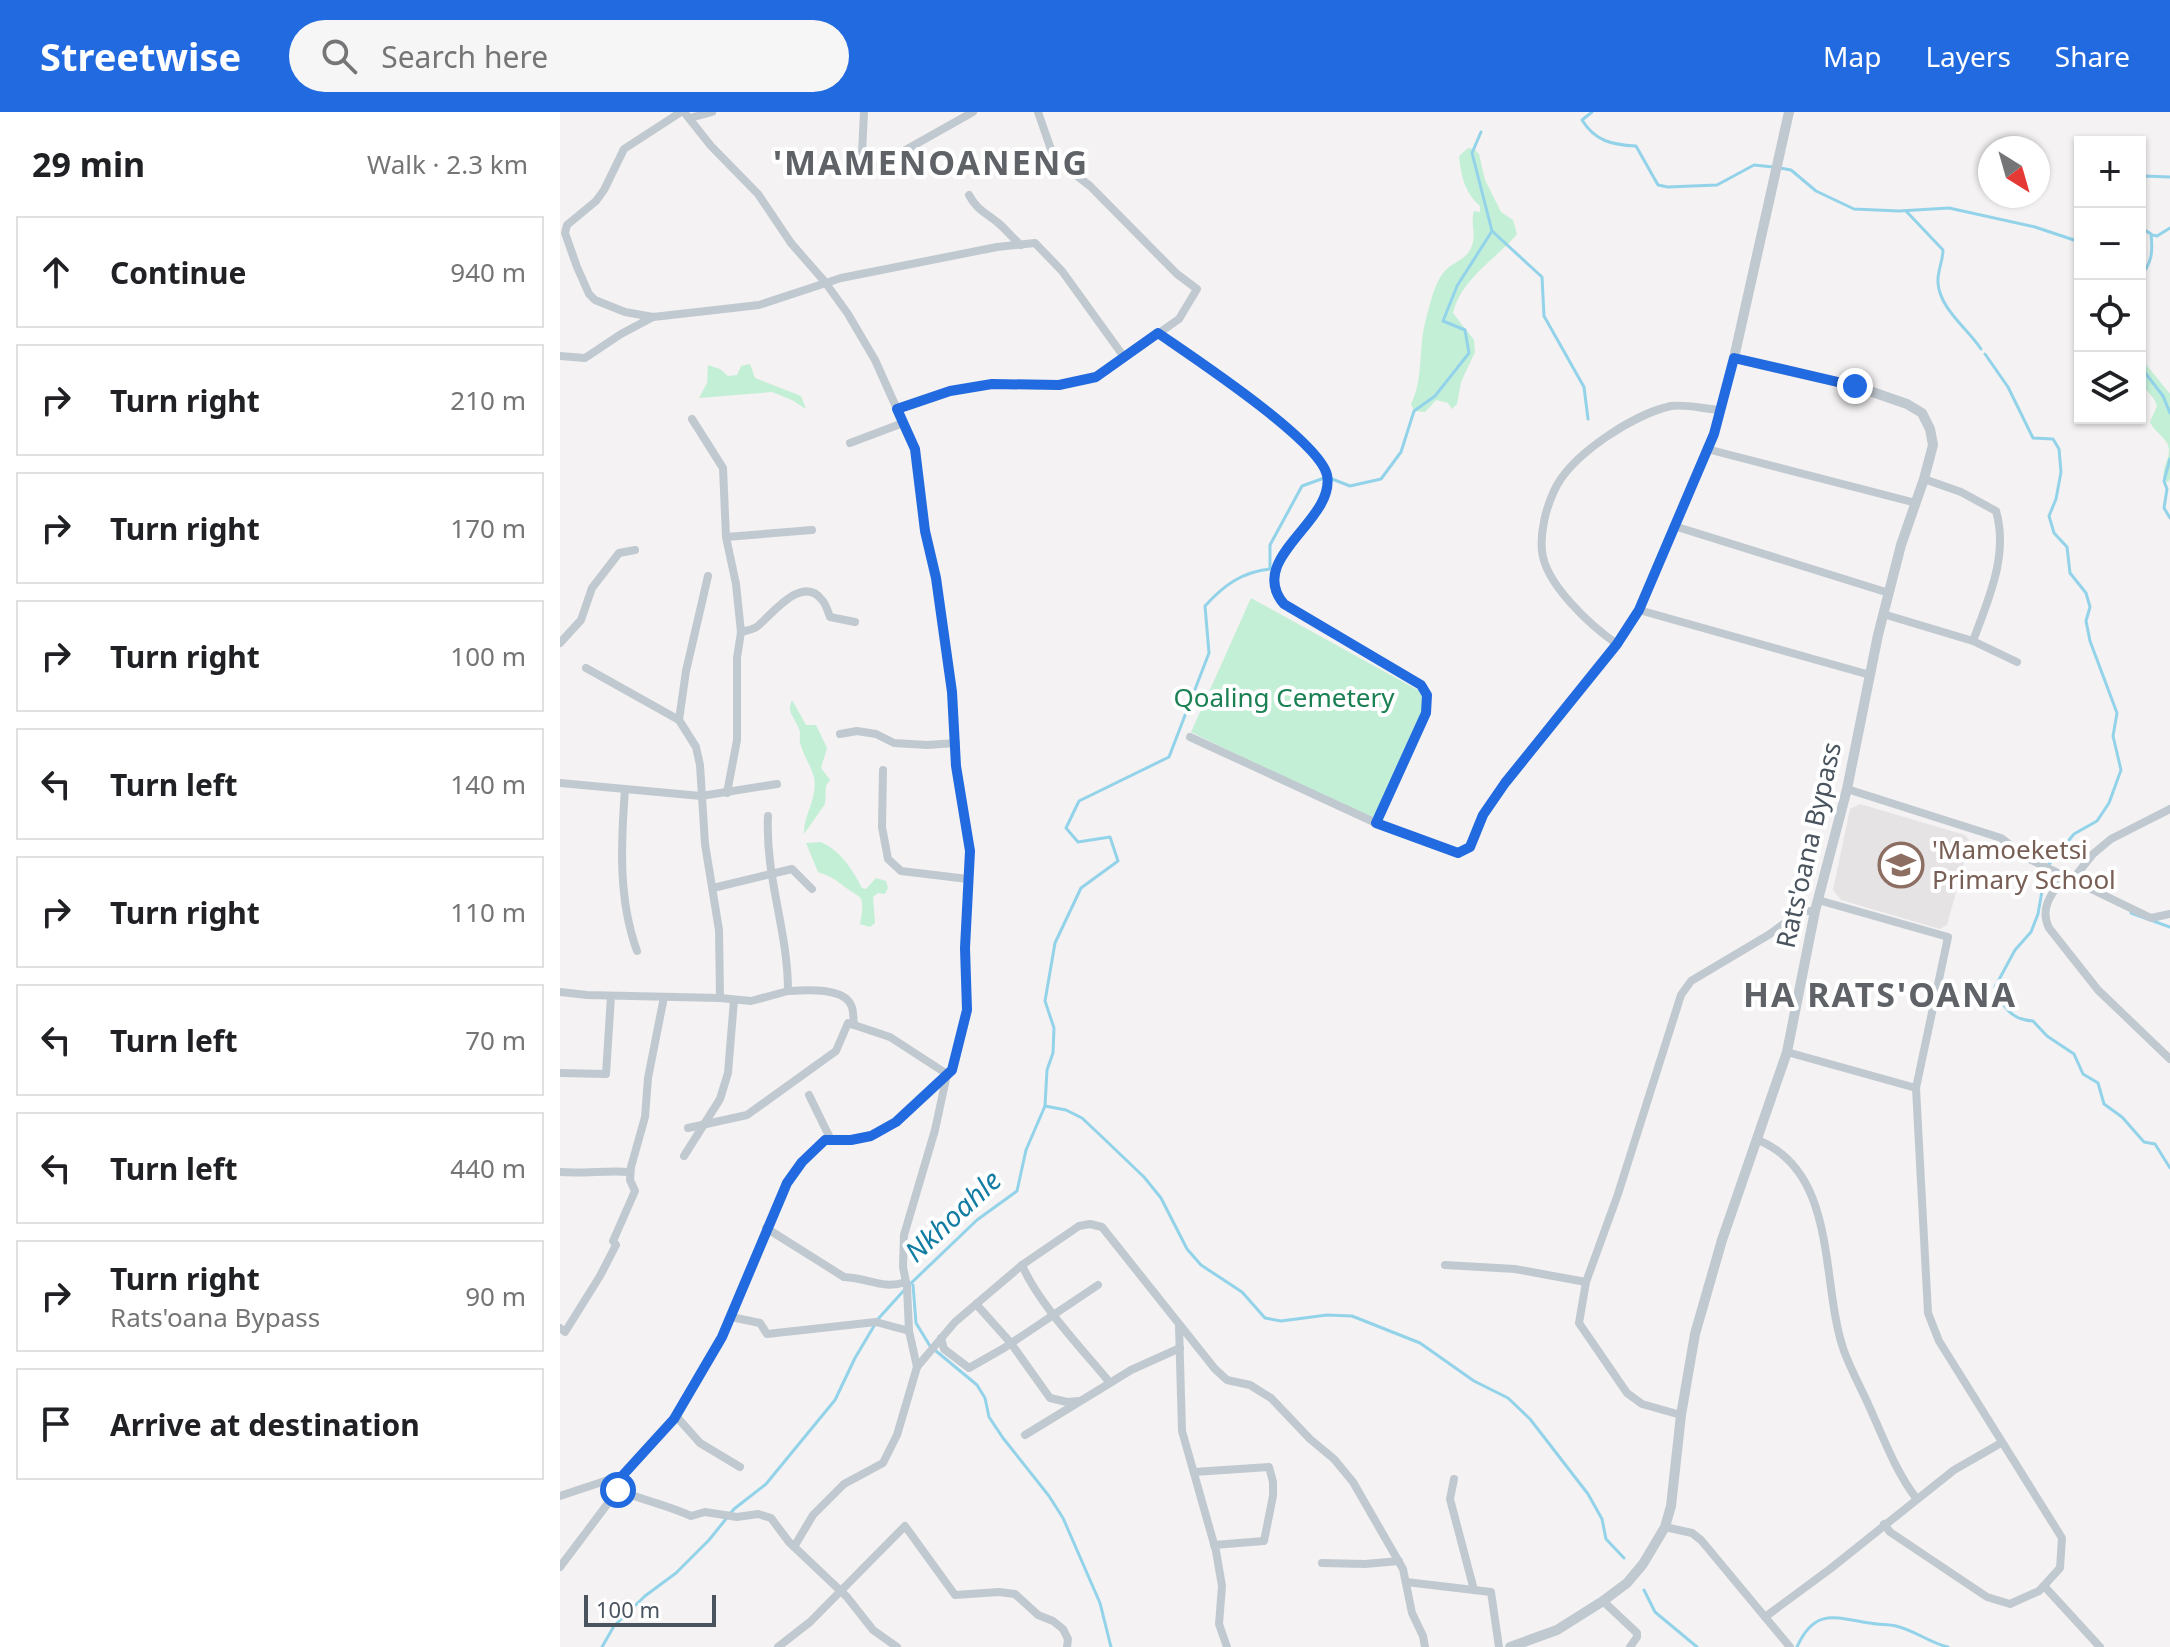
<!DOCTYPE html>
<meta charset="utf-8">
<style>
:root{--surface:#fff;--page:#f6f6f6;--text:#202124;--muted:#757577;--line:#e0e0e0;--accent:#226adf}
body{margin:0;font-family:"Noto Sans",sans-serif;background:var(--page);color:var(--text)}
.controls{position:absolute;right:24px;top:24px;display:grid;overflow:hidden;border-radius:0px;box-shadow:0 2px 6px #0004}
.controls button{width:72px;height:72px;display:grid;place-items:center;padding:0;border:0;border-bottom:2px solid var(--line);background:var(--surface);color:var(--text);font:40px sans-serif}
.compass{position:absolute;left:1418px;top:24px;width:72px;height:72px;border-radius:50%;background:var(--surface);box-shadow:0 2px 6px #0004;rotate:143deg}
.scale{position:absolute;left:24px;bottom:20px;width:132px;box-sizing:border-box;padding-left:8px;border:4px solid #4a545f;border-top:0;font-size:22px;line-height:28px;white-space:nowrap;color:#4a545f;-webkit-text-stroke:6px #fff;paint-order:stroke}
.stop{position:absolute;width:24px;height:24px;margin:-18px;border:6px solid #226adf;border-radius:50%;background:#fff}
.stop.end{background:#226adf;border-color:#fff;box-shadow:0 2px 8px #0008}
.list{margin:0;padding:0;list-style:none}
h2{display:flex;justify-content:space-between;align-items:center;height:104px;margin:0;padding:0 32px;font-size:34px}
h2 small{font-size:26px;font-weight:400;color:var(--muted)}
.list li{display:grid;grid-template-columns:52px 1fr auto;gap:24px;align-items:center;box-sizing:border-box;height:112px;margin:0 16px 16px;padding:0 16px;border:2px solid var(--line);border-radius:0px}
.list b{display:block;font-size:30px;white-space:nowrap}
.list p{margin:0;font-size:26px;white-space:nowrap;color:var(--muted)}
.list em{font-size:26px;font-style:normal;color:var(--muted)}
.icon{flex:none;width:44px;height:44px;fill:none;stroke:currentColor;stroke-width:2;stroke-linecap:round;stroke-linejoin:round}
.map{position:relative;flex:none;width:1610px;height:1535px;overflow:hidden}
header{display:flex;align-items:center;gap:48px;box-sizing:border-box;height:112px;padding:0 40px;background:var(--accent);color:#fff}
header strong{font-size:38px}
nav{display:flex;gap:44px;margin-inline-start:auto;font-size:28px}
.search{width:560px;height:72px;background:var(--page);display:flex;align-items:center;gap:20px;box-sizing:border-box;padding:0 28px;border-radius:44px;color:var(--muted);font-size:30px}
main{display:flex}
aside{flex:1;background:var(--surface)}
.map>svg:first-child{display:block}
.education{fill:#e5e3e4}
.green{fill:#c4efd7}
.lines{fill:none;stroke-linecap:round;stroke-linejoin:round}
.stream{stroke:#93d3ea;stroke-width:3}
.minor{stroke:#c1c9d0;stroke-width:8}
.tertiary{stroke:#c1c9d0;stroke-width:10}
.route{stroke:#226adf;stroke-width:10}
.labels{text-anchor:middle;stroke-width:8;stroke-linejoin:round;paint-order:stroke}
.park-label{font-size:26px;fill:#1b8053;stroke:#fff}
.street-label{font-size:26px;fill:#4a545f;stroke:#fff}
.education-label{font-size:26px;fill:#785e54;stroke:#fff;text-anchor:start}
.water-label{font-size:28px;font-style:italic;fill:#127ca2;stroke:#fff}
.district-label{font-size:34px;font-weight:bold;letter-spacing:2px;fill:#5f6267;stroke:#fff}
</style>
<header>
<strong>Streetwise</strong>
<div class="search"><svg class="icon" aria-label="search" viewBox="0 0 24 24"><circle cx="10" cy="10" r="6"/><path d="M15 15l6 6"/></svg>Search here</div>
<nav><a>Map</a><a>Layers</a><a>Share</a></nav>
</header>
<main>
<aside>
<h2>29 min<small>Walk · 2.3 km</small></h2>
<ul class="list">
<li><svg class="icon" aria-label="ahead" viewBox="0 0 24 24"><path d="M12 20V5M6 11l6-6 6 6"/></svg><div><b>Continue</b></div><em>940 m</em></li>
<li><svg class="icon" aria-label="right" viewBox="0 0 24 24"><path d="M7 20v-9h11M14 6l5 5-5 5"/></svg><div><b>Turn right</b></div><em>210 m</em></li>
<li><svg class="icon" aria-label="right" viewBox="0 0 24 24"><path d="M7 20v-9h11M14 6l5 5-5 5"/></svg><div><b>Turn right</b></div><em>170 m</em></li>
<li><svg class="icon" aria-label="right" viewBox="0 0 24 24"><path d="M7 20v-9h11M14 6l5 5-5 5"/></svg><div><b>Turn right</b></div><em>100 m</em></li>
<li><svg class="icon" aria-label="left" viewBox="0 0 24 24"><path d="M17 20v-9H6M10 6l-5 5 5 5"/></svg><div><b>Turn left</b></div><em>140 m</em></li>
<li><svg class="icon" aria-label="right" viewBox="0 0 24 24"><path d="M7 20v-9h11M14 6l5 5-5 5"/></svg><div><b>Turn right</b></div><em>110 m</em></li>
<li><svg class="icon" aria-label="left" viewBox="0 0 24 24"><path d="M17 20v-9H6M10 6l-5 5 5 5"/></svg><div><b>Turn left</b></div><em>70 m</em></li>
<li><svg class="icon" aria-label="left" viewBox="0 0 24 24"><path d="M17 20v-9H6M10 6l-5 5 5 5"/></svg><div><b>Turn left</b></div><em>440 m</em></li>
<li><svg class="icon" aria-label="right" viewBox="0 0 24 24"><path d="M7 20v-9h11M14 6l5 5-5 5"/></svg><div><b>Turn right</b><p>Rats'oana Bypass</p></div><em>90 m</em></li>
<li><svg class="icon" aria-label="arrive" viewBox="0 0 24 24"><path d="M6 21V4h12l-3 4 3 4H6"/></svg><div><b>Arrive at destination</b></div></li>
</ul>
</aside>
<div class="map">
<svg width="1610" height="1535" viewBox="0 0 1610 1535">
<rect width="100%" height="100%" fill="#f4f2f2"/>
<!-- education -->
<polygon class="education" points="1300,692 1405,723 1410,729 1387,813 1380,817 1281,788 1273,778 1290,697"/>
<!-- green -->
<g class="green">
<path d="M 908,36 L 914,37 L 919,42 L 925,68 L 941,100 L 953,108 L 957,122 C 936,147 901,167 893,201 L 914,228 L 915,240 L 901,270 L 897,292 L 892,297 L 888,291 L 876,288 L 865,300 L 854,299 L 851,292 C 864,267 858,234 866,207 C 870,192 874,172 884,160 C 892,150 906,148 911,136 C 917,123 910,112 914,99 L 920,100 L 920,94 C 905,81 901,64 899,44 Z"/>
<path d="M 1580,245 L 1610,282 L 1610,367 L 1608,370 L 1604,369 C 1601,356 1610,347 1609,337 C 1608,326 1594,320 1590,310 L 1597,294 L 1594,287 L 1580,270 Z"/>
<polygon points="190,252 195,266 241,284 246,297 232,288 212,280 139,286 147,271 148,253 160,257 168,264 177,263 181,254"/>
<polygon points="691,486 867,583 866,601 816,711 631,620"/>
<path d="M 232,588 L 246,613 L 256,613 L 267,636 L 261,656 L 270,668 L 266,674 L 265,692 L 244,722 C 243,704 258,687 254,665 C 251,654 242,641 240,630 C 239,626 241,621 239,617 C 235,605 226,601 232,588 Z"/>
<path d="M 261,730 C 282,740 292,757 302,776 L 306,777 L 316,766 L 326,769 L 328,776 L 325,782 L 318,781 L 313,785 L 315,811 L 310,815 L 300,812 C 306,780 301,788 281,772 C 272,765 269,764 258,760 L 246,731 Z"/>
</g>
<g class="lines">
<!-- stream -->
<g class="stream">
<path d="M 1032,0 L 1022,8 C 1035,29 1052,33 1076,34 L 1098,73 L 1108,75 L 1157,73 L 1194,53 L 1213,55"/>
<polyline points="1220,56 1231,58 1256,79 1294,97 1339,99 1389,96 1475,115 1514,128 1520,125"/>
<polyline points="1580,67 1584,64 1610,65"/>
<path d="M 1346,99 L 1383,138 C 1383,149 1377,160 1378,171 C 1380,197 1407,216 1421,237"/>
<path d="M 1580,115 L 1591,122 C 1593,140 1592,151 1580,165"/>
<polyline points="932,119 982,165 984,204 1024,275 1028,307"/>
<polyline points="1592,123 1597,124 1610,116"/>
<path d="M 1425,242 L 1448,275 L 1473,326 L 1493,327 L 1499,337 L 1501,360 L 1496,387 L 1489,404 L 1494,421 L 1507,435 L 1510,461 L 1526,481 L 1530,495 L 1526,509 L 1530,529 L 1557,601 L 1553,624 L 1561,658 L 1549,691 L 1537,709 L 1514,722 L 1486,756 L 1478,802 L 1471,820 L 1455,838 L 1435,875 C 1442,894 1451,908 1473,909 L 1487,924 L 1514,942 L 1523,962 L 1538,971 L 1544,992 L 1562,1005 L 1584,1030 L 1595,1032 L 1610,1056"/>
<polyline points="1580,254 1603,284 1610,301"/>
<polyline points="1610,347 1604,369 1607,377 1604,396 1610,406"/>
<polyline points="1484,762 1511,771"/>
<polyline points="1571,801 1610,815"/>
<polyline points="485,994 506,998 522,1006 539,1022 584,1065 601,1086 627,1137 641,1153 682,1180 705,1206 721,1209 767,1203 792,1204 860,1231 914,1269 948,1286 970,1307 1028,1382 1042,1407 1046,1427 1064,1446"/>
<polyline points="353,1173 356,1211 370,1234 417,1273 425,1286 429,1305 443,1326 489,1384 503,1406 540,1491 551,1535"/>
<path d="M 318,1207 L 347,1175 L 417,1108 L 457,1079 L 466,1038 L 485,994 L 487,958 L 493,941 L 494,916 L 485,889 L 495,831 L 521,776 L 558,749 L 550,725 L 518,730 L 506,716 L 519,689 L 609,645 L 649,541 L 645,494 C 664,473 682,460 710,457 L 710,433 L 742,374 L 767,365 L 790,374 L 821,367 L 841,340 L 854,299 L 875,284 L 909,241 L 905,218 L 883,209 L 897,174 L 932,119 L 912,41 L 921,20"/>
<polyline points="1084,1478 1095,1500 1137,1535"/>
<polyline points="42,1535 54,1514 85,1484 116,1461 149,1428 174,1397 206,1372 275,1288 295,1246 314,1214"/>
<path d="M 1237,1535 C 1255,1495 1276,1506 1310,1511 C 1319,1513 1328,1512 1336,1514 C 1354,1518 1370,1531 1388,1535"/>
</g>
<!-- minor -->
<g class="minor">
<polyline points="121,0 64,37 44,78 36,89 7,113 5,121 17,155 29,182 35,188 65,200 93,205 164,197 199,193 281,166 437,135 475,131 502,159 564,245"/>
<polyline points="130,6 152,0"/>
<polyline points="301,63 413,0"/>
<polyline points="301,63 304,0"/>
<path d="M 409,83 C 417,98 425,100 437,110 C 446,117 452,126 461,133"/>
<path d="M 598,221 C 632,244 759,328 767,363 C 777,408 685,446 724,492 L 861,573 L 867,583 L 866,601 L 816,711"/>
<polyline points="0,244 25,246 61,222 93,205"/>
<polyline points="337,297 390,279 432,272 499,273 536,265 619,207 637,177 617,162 530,74 494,46 478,0"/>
<polyline points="132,307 163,356 166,425 176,472 181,520 177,546 177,628 167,681"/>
<polyline points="290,331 343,311"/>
<polyline points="1147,337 1356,391"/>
<path d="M 1364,367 L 1401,380 L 1436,399 C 1449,443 1428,488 1413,529"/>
<polyline points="1114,414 1329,481"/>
<polyline points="166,425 252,418"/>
<polyline points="148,464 126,559 119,608 136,635 140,653 145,732 159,818 160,886"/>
<polyline points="1079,498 1310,563"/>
<polyline points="1323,502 1413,529 1457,550"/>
<path d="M 181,520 C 188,518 194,518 199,513 C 213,501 243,462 262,488 C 266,492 268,500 270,505 L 295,510"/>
<polyline points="0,531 21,508 32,476 59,441 75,438"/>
<path d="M 1057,532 C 1031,514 985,472 982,439 C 980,420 986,396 994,379 C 1010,343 1074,302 1111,294 C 1126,292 1145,297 1160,298"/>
<polyline points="26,556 119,608"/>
<polyline points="280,622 297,619 316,622 334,631 367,633 396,631"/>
<polyline points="630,625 816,711 898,741 910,735 923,703 945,671 1057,532 1079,498 1154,322 1174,246"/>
<polyline points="323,658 322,715 328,747 341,759 408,767"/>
<polyline points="0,671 141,684 217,672"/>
<path d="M 65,677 C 61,731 58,787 77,839"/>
<polyline points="1287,677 1441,726 1467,746 1591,806 1610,802"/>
<path d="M 1504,765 C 1492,781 1479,796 1489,816 L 1538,878 L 1610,947"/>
<polyline points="1513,767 1533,742 1551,727 1610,697"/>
<polyline points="153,776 232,757 252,777"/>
<polyline points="1258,788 1388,825 1356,976 1368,1201 1379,1229 1502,1426 1500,1456 1479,1479 1450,1492 1427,1485 1330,1420 1324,1412"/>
<path d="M 228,879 C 245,878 283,875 291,893 C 294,898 293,907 294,913"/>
<path d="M 0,880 L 27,883 L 160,886 L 191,889 L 228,879 C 228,818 205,765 208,704"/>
<polyline points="1227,940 1356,976"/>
<polyline points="0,961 46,962 51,884"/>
<polyline points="249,983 271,1028"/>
<polyline points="128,1016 187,1003 276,939 288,911 330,925 387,962 375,1018 344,1123 343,1155 347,1175 349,1219 357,1255 337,1323 323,1351 284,1372 253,1403 234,1435"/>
<path d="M 1198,1028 C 1279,1061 1260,1171 1284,1239 C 1291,1258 1301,1276 1309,1294 C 1323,1325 1336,1360 1356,1386"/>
<polyline points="124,1044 160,987 168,961 174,888"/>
<path d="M 0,1060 C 24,1062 47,1058 70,1060"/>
<path d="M 206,1116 L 284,1165 C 309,1166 322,1178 346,1170"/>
<path d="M 462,1153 C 478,1191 523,1238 550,1271 L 571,1258 L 620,1236"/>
<polyline points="885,1153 955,1157 1026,1170"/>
<polyline points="416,1192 450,1230 490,1286 507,1290 519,1289"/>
<polyline points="171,1205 200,1211 207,1222 316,1210 349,1219"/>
<polyline points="619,1214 622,1319 656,1439 662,1474 659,1512 667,1535"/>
<polyline points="0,1216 5,1220 40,1164 56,1133 53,1129 75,1079 70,1068 71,1055 85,1005 88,966 104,885"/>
<polyline points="381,1226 384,1237 409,1256 444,1236 538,1173"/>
<polyline points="357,1255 395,1210 462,1153 519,1114 530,1112 542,1115 655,1257 667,1268 690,1273 711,1286 750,1327 774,1347 793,1370 843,1457 852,1501 863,1524 865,1535"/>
<polyline points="1121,1303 1082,1292 1067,1281 1019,1211 1026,1170 1058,1082 1121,883 1131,869 1210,822 1241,799 1255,799"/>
<polyline points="116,1304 140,1331 180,1355"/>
<polyline points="465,1323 550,1271"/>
<polyline points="634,1360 709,1355 713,1370 713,1384 704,1429 654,1433"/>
<polyline points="894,1367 890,1387 914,1478"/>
<path d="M 58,1378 C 82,1388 107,1393 131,1404 L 145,1400 L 177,1405 L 198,1402 L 211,1406 L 229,1430 L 287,1485 L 313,1518 L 337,1535"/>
<polyline points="0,1384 63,1363 114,1307 162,1225 227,1071 242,1050 265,1028 291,1028 311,1024 336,1010 392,958 407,898 405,836 410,739 396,654 392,580 376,466 365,419 355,337 315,248 288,202 265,170 231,131 198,82 151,34 124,0"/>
<polyline points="1105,1415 1132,1421 1141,1428 1230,1535"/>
<polyline points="762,1451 805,1452 839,1449"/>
<polyline points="0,1455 58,1378 63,1363"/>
<polyline points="846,1470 931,1480 939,1535"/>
<polyline points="1485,1475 1540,1535"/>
<polyline points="1043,1489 1077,1521 1077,1525 1070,1535"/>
<polyline points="1205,1505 1270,1457 1394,1358 1441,1331"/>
<polyline points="218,1535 250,1510 345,1414 395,1483 439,1480 455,1482 478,1503 493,1509 503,1517 508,1527 507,1535"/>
</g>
<!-- tertiary -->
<polyline class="tertiary" points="950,1535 997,1518 1043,1489 1067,1471 1083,1452 1105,1415 1111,1394 1121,1303 1135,1222 1162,1128 1227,940 1255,799 1287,677 1318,523 1341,433 1364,367 1373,333 1370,317 1362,301 1347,292 1295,274 1174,246 1229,0"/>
</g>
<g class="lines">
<!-- route -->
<path class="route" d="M 58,1378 L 63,1363 L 114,1307 L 162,1225 L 227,1071 L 242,1050 L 265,1028 L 291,1028 L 311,1024 L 336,1010 L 392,958 L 407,898 L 405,836 L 410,739 L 396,654 L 392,580 L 376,466 L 365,419 L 355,337 L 337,297 L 390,279 L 432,272 L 499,273 L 536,265 L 598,221 C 631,244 759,328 767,363 C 776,409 685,446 724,492 L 861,573 L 867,583 L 866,601 L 816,711 L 898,741 L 910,735 L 923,703 L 945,671 L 1057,532 L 1079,498 L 1154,322 L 1174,246 L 1295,274"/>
</g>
<!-- icons -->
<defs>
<g id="school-ring" transform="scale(2.3)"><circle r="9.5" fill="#fff" stroke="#8d6e63" stroke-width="1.5"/><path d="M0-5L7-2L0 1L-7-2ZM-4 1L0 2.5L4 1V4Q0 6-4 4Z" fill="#8d6e63"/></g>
</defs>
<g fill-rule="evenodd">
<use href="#school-ring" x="1341" y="753"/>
</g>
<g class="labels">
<!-- park labels -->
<g class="park-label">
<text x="724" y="595">Qoaling Cemetery</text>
</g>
<!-- street labels -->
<g class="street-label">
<text transform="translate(1249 733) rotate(-77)" y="9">Rats'oana Bypass</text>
</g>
<!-- education labels -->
<g class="education-label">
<text x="1372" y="747">'Mamoeketsi<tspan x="1372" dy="30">Primary School</tspan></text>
</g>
<!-- water labels -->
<g class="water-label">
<text transform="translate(393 1104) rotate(-43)" y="10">Nkhoahle</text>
</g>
<!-- district labels -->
<g class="district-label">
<text x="371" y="63">'MAMENOANENG</text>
<text x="1320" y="895">HA RATS'OANA</text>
</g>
</g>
</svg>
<div class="controls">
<button>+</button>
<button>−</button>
<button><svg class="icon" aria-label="locate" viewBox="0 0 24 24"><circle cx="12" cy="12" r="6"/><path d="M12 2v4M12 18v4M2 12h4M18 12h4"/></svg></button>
<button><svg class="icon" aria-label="layers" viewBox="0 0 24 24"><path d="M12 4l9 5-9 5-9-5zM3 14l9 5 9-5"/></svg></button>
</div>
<svg class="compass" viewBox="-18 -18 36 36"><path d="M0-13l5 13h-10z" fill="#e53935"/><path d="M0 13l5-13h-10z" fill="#757577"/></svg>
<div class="scale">100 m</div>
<div class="stop" style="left:58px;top:1378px"></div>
<div class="stop end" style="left:1295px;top:274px"></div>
</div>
</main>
